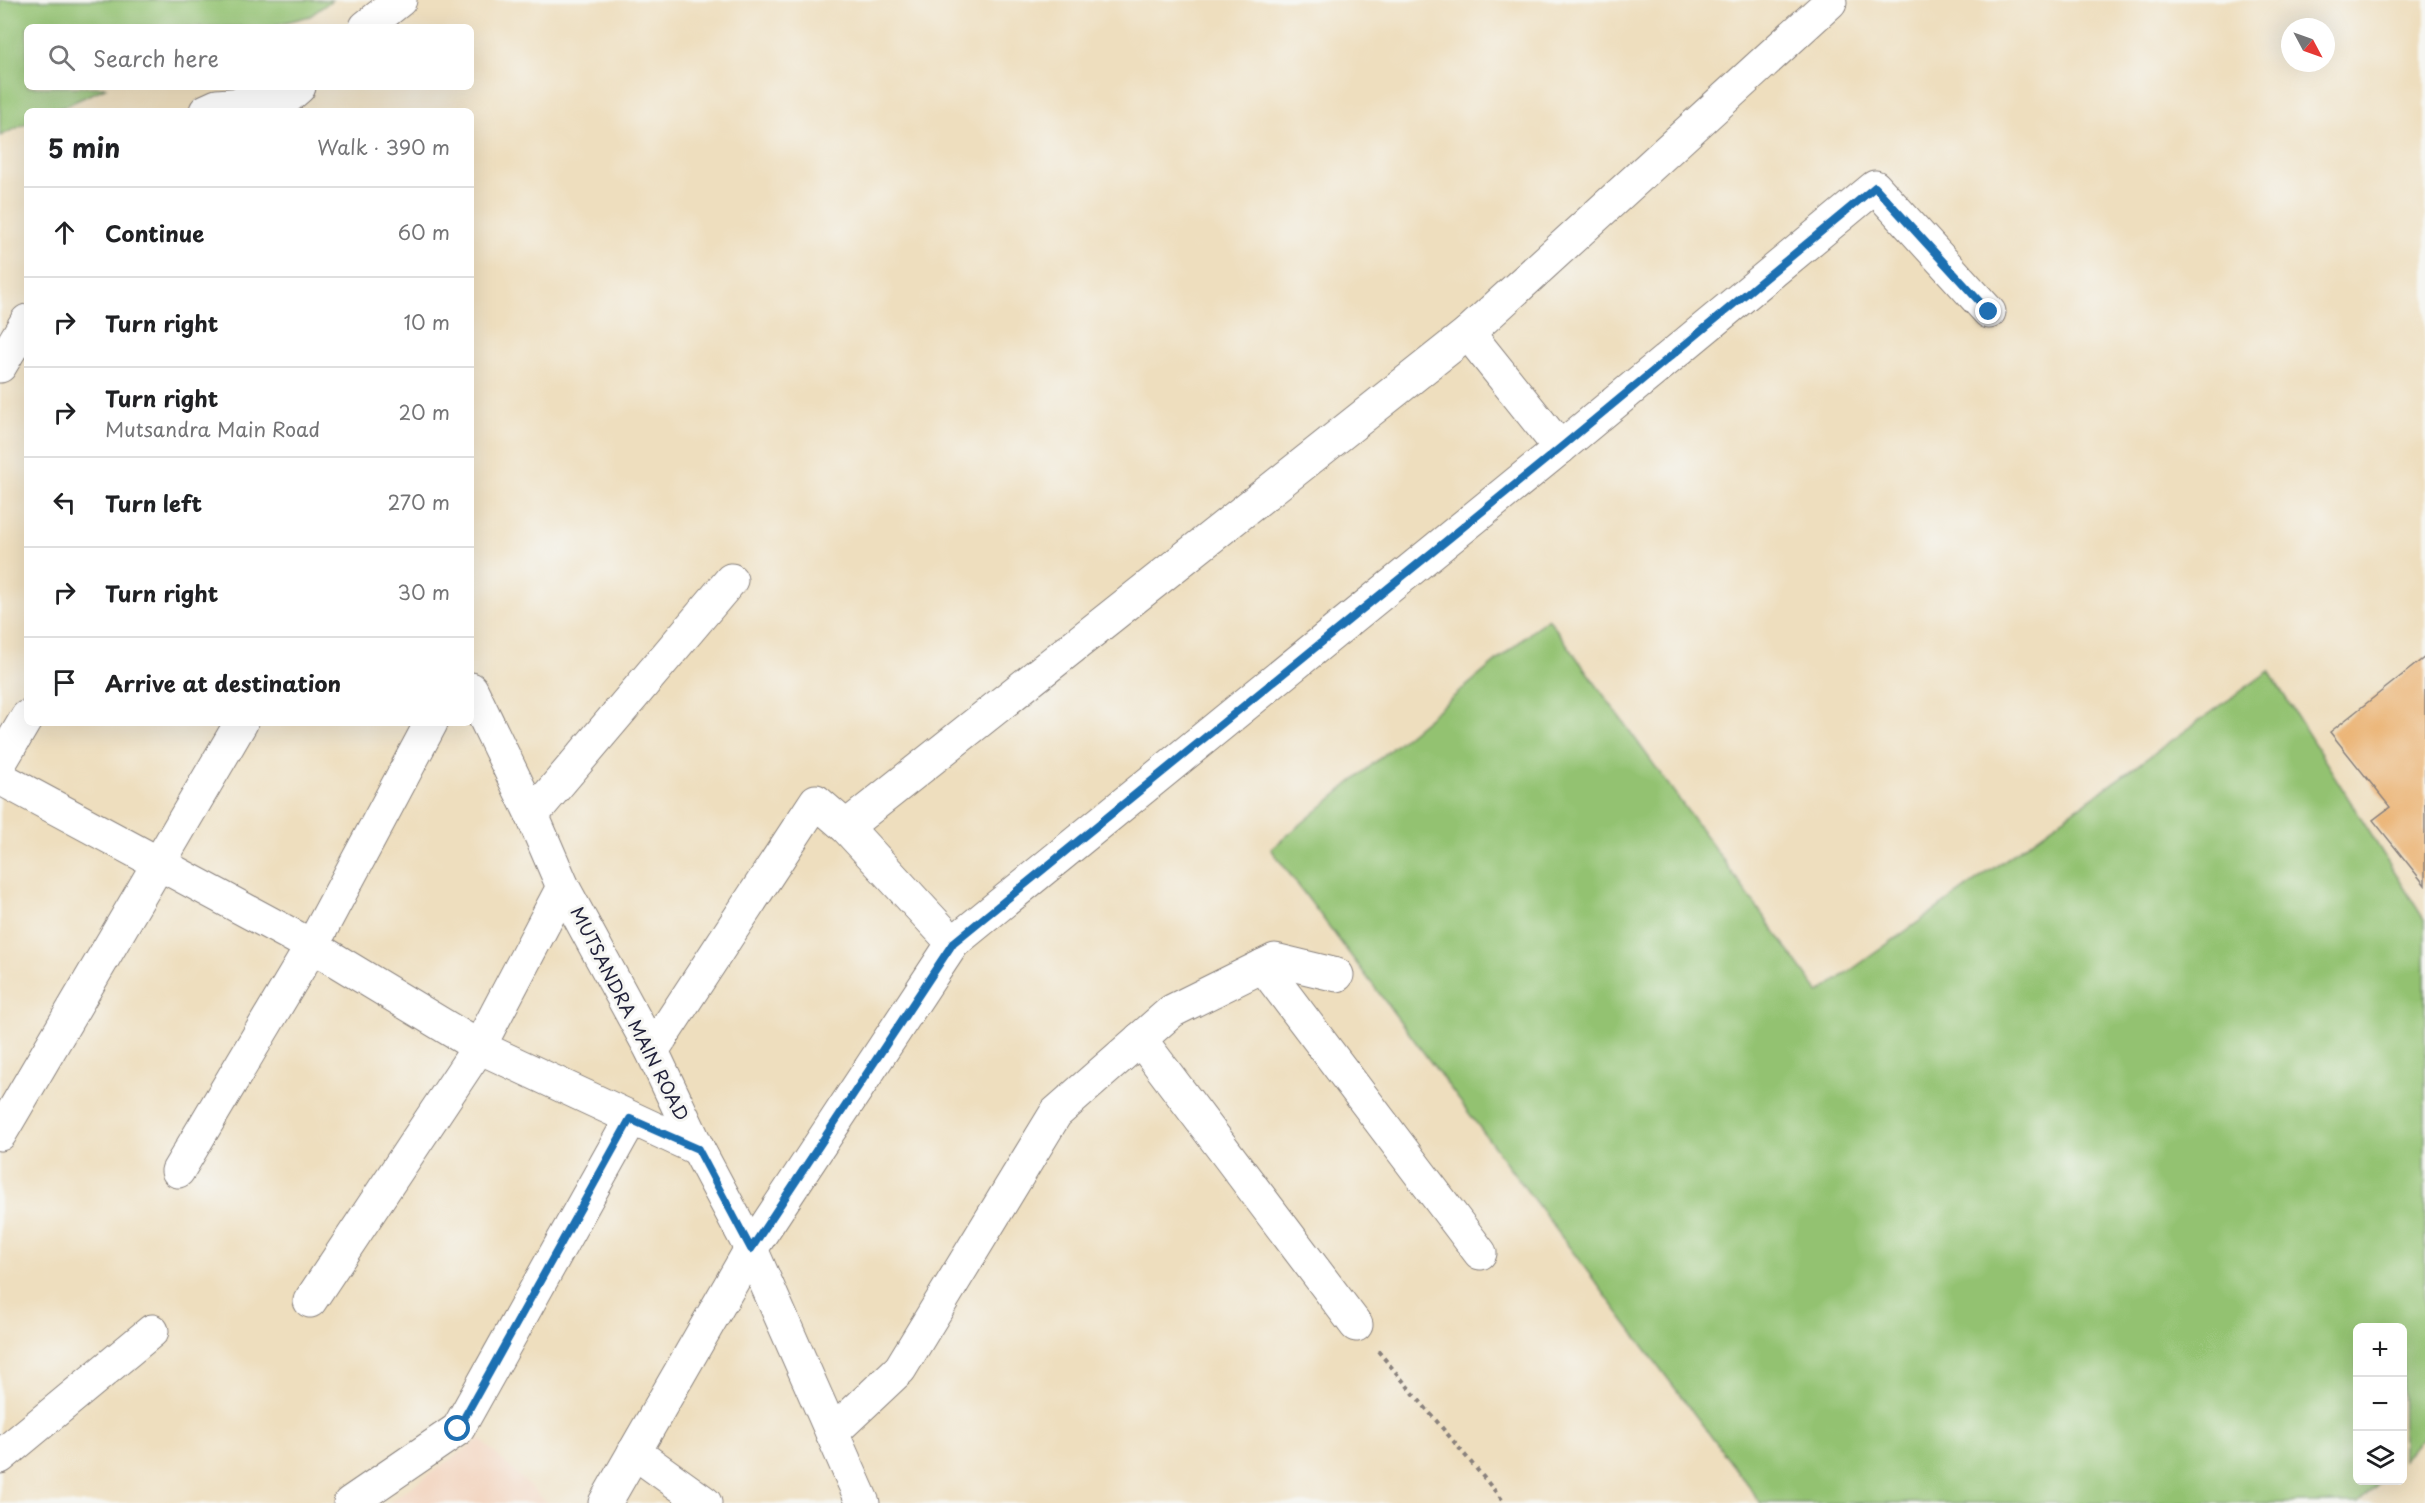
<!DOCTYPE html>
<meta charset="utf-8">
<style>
:root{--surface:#fff;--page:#f2f2f2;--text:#202124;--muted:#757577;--line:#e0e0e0}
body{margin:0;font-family:"Playpen Sans",sans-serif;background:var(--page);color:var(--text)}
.controls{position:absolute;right:18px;bottom:18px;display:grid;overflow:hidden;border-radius:9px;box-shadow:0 6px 24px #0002}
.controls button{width:54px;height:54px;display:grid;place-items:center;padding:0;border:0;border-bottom:2px solid var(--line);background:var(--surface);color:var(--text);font:30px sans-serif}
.compass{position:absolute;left:2281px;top:18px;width:54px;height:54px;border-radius:50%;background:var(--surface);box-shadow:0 6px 24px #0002;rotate:131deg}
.stop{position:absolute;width:18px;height:18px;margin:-14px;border:4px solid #1f6fb2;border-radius:50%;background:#fff}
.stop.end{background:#1f6fb2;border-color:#fff;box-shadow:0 2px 6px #0008}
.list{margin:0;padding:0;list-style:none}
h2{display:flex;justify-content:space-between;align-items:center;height:78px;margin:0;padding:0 24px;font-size:26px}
h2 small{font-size:20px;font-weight:400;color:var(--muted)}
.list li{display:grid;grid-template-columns:39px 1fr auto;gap:18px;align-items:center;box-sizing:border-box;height:90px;padding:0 24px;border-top:2px solid var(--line)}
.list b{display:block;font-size:22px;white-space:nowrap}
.list p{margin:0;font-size:20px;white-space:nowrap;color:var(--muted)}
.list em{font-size:20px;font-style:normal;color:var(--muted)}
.icon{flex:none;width:33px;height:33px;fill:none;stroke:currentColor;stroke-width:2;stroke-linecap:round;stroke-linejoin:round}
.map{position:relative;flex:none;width:2425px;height:1503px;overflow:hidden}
.search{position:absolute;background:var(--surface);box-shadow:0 6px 24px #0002;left:24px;top:24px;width:450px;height:66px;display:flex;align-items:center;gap:15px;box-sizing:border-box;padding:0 21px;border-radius:9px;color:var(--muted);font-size:22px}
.panel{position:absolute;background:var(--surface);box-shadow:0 6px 24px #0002;left:24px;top:108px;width:450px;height:618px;border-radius:9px}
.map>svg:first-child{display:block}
.built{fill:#f3d4bf}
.green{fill:#93c271;stroke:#5a7256;stroke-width:1.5}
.building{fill:#ebb475}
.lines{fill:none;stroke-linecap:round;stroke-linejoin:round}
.minor-casing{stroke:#88807c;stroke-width:35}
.tertiary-casing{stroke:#88807c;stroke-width:35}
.path{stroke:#88807c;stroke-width:4;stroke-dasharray:4.5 4.5;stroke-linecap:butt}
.minor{stroke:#fff;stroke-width:33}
.tertiary{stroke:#fff;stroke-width:33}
.route{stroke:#1f6fb2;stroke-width:8}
.labels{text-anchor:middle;stroke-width:6;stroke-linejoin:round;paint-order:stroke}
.street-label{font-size:18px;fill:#22223b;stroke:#f6f6f2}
</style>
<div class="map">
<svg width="2425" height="1503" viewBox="0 0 2425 1503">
<rect width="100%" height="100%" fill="#f6f6f2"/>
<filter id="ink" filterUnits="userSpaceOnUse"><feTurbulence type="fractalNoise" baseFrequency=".0167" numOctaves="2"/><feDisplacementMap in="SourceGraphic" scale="12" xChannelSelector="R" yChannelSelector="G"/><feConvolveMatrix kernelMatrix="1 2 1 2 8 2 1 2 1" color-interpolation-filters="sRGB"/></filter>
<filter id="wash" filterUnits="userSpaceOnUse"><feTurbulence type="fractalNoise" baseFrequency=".008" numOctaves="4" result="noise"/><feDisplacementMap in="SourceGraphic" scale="24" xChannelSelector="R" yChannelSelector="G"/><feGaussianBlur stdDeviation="1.35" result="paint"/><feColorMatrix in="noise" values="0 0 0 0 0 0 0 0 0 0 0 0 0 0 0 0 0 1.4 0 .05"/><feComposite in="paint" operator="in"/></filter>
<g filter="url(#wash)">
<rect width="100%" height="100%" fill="#eedebe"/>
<!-- built -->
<polygon class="built" points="480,1439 547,1503 388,1503"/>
<!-- green -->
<g class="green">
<polygon points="0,0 332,0 310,16 267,27 27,27 27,87 107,87 54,111 27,111 27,123 0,136"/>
<polygon points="1548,618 1819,993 2269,671 2425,921 2425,1436 2403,1459 2402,1328 2358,1328 2358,1480 2381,1481 2358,1503 1761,1503 1271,849"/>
</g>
<g id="blocks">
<!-- building -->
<polygon class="building" points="2425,657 2425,885 2373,820 2390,807 2330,732"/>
</g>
</g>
<g filter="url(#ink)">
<use href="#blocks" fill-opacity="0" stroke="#88807c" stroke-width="1.5"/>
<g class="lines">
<!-- minor casing -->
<g class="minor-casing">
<g id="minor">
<polyline points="206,111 217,106 283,101"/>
<polyline points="1468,333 1560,448"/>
<polyline points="0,366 27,321"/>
<polyline points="0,763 27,717"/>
<polyline points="0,778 312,946 479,1047 698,1149"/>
<polyline points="532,815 731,580"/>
<polyline points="846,827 1468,333 1830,2"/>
<polyline points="1263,966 1480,1253"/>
<polyline points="1140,1039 1356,1325"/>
<polyline points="652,1051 816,801 846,827 953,943"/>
<polyline points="0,1134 241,723"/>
<polyline points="178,1171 312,946 431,723"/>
<polyline points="310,1301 479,1047 563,887"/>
<polyline points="832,1433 900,1369 1056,1113 1172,1011 1275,960 1337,975"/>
<polyline points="634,1452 705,1503"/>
<polyline points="0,1457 152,1331"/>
<polyline points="350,1503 458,1429 631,1119"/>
<polyline points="605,1503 751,1249 953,943 1560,448 1875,187 1989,312"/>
</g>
</g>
<!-- tertiary casing -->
<g class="tertiary-casing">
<g id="tertiary">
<polyline points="366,27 400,0"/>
<polyline points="280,111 283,101 299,87"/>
<polyline points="471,689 532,815 563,887 652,1051 698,1149 751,1249 863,1503"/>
</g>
</g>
<!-- path -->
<polyline class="path" points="1378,1351 1505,1503"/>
<!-- minor -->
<use href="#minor" class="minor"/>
<!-- tertiary -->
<use href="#tertiary" class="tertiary"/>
</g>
</g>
<g class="lines" filter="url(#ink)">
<!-- route -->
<polyline class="route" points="458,1429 630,1119 698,1149 751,1249 953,943 1560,448 1875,187 1989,312"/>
</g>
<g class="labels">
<!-- street labels -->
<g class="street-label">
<text transform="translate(629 1014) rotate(63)" y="6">MUTSANDRA MAIN ROAD</text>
</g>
</g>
</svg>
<div class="controls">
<button>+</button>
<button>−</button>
<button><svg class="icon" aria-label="layers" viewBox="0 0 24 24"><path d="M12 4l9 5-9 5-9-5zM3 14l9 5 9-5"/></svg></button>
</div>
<svg class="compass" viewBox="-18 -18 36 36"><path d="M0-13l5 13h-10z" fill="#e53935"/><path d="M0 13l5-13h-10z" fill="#757577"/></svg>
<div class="stop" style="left:458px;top:1429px"></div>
<div class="stop end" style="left:1989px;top:312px"></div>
<div class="search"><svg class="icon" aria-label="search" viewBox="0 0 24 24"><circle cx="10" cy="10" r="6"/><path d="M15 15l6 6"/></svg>Search here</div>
<section class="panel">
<h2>5 min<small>Walk · 390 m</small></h2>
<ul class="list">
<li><svg class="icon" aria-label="ahead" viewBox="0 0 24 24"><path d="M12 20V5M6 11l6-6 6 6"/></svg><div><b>Continue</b></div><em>60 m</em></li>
<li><svg class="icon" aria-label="right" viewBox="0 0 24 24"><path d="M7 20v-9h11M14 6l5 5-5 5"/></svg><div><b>Turn right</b></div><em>10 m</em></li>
<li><svg class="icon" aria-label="right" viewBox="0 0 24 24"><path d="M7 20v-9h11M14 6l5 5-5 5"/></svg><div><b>Turn right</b><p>Mutsandra Main Road</p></div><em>20 m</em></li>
<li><svg class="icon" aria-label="left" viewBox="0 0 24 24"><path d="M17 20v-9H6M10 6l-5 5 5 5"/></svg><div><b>Turn left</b></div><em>270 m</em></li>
<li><svg class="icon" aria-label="right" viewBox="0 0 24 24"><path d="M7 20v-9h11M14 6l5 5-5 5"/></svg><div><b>Turn right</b></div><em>30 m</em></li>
<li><svg class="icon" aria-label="arrive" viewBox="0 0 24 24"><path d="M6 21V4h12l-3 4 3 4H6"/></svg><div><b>Arrive at destination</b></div></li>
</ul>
</section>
</div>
